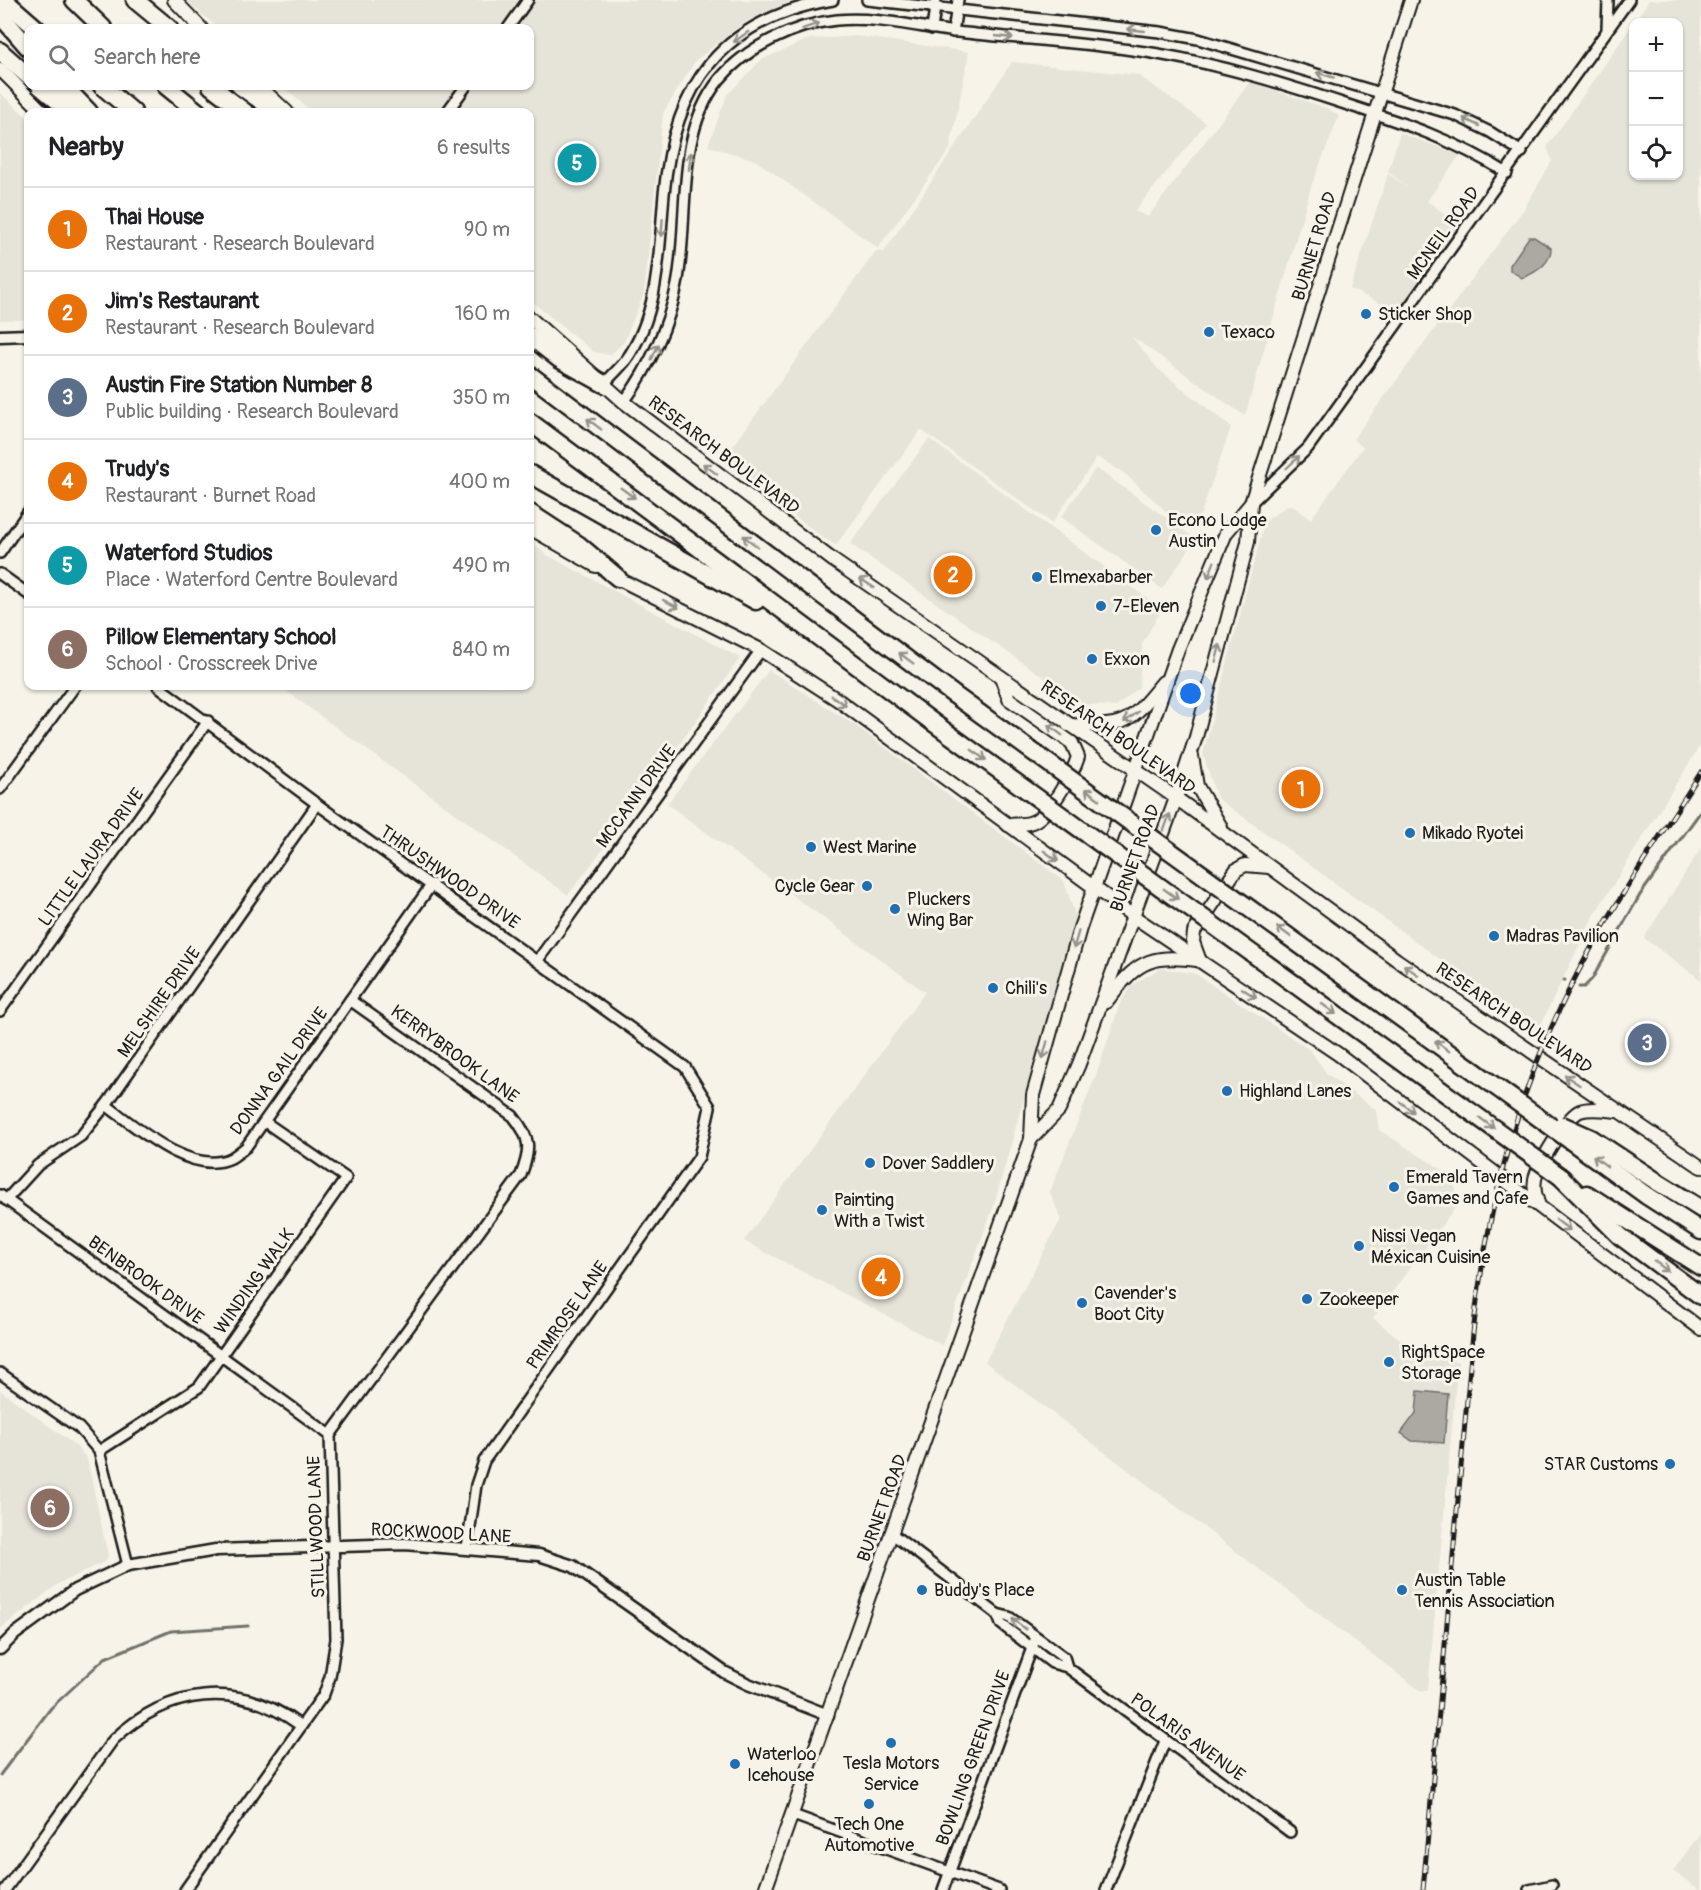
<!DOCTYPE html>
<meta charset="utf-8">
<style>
:root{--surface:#fff;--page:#f2f2f2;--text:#202124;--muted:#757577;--line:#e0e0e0;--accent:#0b8043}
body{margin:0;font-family:Pangolin,sans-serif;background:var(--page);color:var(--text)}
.controls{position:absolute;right:18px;top:18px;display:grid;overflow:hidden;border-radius:12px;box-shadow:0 2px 4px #0004}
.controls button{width:54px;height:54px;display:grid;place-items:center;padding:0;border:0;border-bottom:2px solid var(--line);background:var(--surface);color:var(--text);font:30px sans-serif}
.you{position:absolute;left:1191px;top:694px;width:21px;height:21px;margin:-15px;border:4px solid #fff;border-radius:50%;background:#1a73e8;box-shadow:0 0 0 9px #1a73e833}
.badge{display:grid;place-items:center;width:39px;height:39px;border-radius:50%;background:var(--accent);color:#fff;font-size:20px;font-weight:700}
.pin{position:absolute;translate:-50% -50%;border:3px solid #fff;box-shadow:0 2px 6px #0006}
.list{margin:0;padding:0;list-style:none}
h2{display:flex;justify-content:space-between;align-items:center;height:78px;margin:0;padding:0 24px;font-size:26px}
h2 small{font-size:20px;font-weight:400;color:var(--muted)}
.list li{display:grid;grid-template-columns:39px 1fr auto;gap:18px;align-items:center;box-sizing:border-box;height:84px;padding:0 24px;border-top:2px solid var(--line)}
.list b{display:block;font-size:22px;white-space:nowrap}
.list p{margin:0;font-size:20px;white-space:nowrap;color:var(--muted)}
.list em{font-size:20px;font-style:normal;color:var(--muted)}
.icon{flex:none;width:33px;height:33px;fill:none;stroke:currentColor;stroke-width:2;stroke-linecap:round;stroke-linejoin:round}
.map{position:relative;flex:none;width:1701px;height:1890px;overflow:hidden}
.search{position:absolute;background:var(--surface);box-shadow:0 2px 4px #0004;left:24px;top:24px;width:510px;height:66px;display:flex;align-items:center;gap:15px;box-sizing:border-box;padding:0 21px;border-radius:12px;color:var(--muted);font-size:22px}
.panel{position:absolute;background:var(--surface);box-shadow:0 2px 4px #0004;left:24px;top:108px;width:510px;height:582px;border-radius:12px}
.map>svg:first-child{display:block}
.built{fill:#e6e3d9}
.water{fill:#aca9a2;stroke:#72716c;stroke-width:1.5}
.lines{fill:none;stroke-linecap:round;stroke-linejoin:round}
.stream{stroke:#72716c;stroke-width:3}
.minor-casing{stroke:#1c1c1c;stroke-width:14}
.tertiary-casing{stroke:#1c1c1c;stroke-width:15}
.secondary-casing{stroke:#1c1c1c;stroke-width:16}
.motorway-casing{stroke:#1c1c1c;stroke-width:21}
.minor{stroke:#f7f3e8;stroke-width:9}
.tertiary{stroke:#f7f3e8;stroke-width:10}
.secondary{stroke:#f7f3e8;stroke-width:12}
.motorway{stroke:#f7f3e8;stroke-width:16}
.rail-casing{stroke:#1c1c1c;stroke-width:5}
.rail{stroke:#f7f3e8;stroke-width:3;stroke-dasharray:9;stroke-linecap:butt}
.motorway-bridge-casing{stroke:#1c1c1c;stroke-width:21;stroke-linecap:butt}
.motorway-bridge{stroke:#f7f3e8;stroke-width:16}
.oneway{stroke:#94928c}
.poi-dot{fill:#1f6fb2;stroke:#f7f3e8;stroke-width:2}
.labels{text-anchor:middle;stroke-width:6;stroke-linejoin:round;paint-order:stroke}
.street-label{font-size:18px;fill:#1c1c1c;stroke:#f7f3e8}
.poi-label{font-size:18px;fill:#1c1c1c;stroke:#f7f3e8;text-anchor:start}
</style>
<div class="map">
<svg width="1701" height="1890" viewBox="0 0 1701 1890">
<rect width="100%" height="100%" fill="#f7f3e8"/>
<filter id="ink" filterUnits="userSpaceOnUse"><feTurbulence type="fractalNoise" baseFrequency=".0167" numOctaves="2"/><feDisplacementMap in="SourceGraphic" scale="12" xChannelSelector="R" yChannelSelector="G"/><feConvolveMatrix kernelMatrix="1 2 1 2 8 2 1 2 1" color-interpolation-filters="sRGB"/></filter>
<g filter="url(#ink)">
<!-- built -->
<g class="built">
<polygon points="186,0 793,0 742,24 696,60 663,113 644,293 624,342 610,355 594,352 530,300 530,112 312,112 282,86 530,86 530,28 218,28"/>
<polygon points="1649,0 1701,0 1701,744 1593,917 1538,1030 1217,798 1203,754 1265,521 1290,504 1311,519 1363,447 1353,439 1524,209 1552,161 1547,147 1633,24 1634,176 1678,176 1678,22 1634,22"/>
<polygon points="857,36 969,52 950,149 878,248 755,160 708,146 727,95 761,60 809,39"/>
<polygon points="1012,62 1138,75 1206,123 1135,211 1148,217 1250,82 1329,109 1339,116 1311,187 1245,416 1131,336 1158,369 1231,427 1197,525 1168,513 1124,473 1097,457 1052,523 921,430 836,545 825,539 722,461 876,251 884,252"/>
<polygon points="0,93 28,118 28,319 18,320 0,320"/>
<polygon points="1400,133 1460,155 1427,201 1460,225 1399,312 1350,289 1388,174 1411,189 1388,172"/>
<polygon points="929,439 1162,609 1142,644 1139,687 1116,707 1083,704 850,544"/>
<polygon points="1096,468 1196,539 1162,589 1061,517"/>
<polygon points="530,541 547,555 740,658 641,799 568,895 279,686 530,686"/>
<polygon points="769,670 856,726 1064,881 1075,915 994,1205 942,1345 744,1241 925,992 667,804"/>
<polygon points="1701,848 1701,980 1644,938"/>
<polygon points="1161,968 1196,974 1310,1050 1327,1074 1376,1110 1379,1130 1452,1176 1459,1202 1373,1318 1424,1358 1458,1361 1428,1689 1422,1692 985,1362 1061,1219 1050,1192 1099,1067 1120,1003 1132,985"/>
<polygon points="0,1390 75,1445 87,1459 108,1555 106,1561 58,1584 0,1629"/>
<polygon points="1701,1832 1701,1890 1700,1890 1673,1871"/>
</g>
<!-- water -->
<g class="water">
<path d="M 1529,237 L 1534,237 L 1551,248 C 1551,264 1535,273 1522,278 L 1510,270 L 1510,265 Z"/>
<polygon points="1418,1391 1448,1394 1444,1443 1412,1441 1401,1433 1416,1413"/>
</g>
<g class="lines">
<!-- stream -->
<g class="stream">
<polyline points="1564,980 1565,980"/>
<polyline points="1579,987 1584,987 1592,979 1640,895 1701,811"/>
<polyline points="0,1775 51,1708 105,1658 171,1631 248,1626"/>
</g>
<!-- minor casing -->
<g class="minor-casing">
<g id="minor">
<polyline points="867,0 1160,32 1198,39 1455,115 1490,132 1522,152"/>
<polyline points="508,28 528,0"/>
<polyline points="932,29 936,0"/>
<polyline points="1607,29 1608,0"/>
<polyline points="953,32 958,0"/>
<polyline points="447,112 466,86"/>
<path d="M 604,384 C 611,376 619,369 626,360 C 660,313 659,249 664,194 C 674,85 721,19 833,0"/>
<path d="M 624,402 C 650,366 668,328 677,285 C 690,219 674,136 719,80 C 746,47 795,24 837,20 C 879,16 924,29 966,33 C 1030,40 1095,43 1158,54 C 1222,65 1284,84 1345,104 C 1404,123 1454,140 1507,173"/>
<polyline points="1253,501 1308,448 1629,0"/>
<polyline points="0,553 28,512"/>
<polyline points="0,574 28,594"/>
<polyline points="158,686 317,804 685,1067 710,1107 699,1157 484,1461 476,1485 467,1548"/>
<polyline points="0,789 75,686"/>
<polyline points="538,960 761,650"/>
<polyline points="0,1011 208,721"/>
<path d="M 106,1105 C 136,1127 192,1177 231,1158 C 236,1155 242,1150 246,1147 L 432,884"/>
<polyline points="0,1195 330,1435"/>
<polyline points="6,1200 38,1165 81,1136 106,1105 317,804"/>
<polyline points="0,1373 79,1428 99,1451 128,1565"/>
<polyline points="99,1451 199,1387 346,1178 265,1122"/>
<polyline points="891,1533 997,1614 1009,1617 1064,1657 1067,1667"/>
<polyline points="997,1614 1001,1624 1052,1663 1067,1667 1290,1832"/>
<polyline points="793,1815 999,1890"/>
<path d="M 5,1890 L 113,1740 C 168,1688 238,1679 301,1726"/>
<path d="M 185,1890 L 324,1694 L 330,1677 L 336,1639 L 330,1435 L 521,1175 C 531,1149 531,1138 513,1116 L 350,1000"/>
<polyline points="943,1890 1036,1637"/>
<polyline points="1106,1890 1165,1741"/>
<polyline points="1529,1890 1552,1885"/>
</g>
</g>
<!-- tertiary casing -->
<g class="tertiary-casing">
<g id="tertiary">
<polyline points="0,336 28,335"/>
<polyline points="0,1649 15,1634 75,1590 128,1565 216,1550 405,1544 539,1555 573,1566 724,1672 748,1684 828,1715"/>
</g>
</g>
<!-- secondary casing -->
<g class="secondary-casing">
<g id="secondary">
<polyline points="174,0 201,28"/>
<polyline points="0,69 43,112"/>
<polyline points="259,86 287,112"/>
<polyline points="530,318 624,402 834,561 1176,798 1397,960 1701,1167"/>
<polyline points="530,528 596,566"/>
<polyline points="611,575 761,650 838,700 1133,916 1338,1054 1701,1329"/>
<path d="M 1001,677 L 1009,699 L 1072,743 L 1078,757 C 1073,773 1049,816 1032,822 C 1025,825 1015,824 1008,825"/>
<path d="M 1068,725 C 1126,727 1127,726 1163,682"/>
<polyline points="1192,756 1197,786 1221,827"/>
<polyline points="1200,961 1193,942 1194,932 1236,870 1245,865 1269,867"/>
<path d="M 1106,1002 C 1136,963 1147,954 1197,960"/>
<polyline points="1031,1139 1059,1110 1079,1064 1176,798 1196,737 1248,542 1251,503 1411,0"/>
<path d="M 1539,1206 C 1536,1197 1533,1189 1535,1179 C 1538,1165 1567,1116 1580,1111 C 1591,1107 1606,1110 1617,1111"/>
<polyline points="765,1890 1031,1139 1033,1095 1080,928 1178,649 1226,533 1251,503"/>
</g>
</g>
<!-- motorway casing -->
<g class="motorway-casing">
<g id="motorway">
<polyline points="4,0 36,28"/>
<polyline points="74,0 103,28"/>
<polyline points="135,0 169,28"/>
<polyline points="0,15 28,47"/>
<polyline points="0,51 28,76"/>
<polyline points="40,86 71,112"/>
<polyline points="64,86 89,112"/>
<polyline points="102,86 133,112"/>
<polyline points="166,86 198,112"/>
<polyline points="211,86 245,112"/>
<polyline points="240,86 277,112"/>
<polyline points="530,336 559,359 604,384"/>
<polyline points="530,375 953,694"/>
<polyline points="530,422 931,721"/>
<polyline points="530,474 756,601"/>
<polyline points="530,513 579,545 618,578"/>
<polyline points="1561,1177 1620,1236 1701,1296"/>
<polyline points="1656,1181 1701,1209"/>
<polyline points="1587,1194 1701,1267"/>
<polyline points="1647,1196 1701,1231"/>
</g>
</g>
<!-- minor -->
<use href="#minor" class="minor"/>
<!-- tertiary -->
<use href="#tertiary" class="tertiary"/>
<!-- secondary -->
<use href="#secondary" class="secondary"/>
<!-- motorway -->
<use href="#motorway" class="motorway"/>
<!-- rail casing -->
<g class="rail-casing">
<path id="rail" d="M 1423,1890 L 1473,1333 C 1486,1215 1514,1101 1567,994 C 1605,916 1655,845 1701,772"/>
</g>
<!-- rail -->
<use href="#rail" class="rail"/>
<!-- motorway-bridge casing -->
<g class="motorway-bridge-casing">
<g id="motorway-bridge">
<polyline points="953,694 1647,1196"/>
<polyline points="931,721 1561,1177"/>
<polyline points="1562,1125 1591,1138 1656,1181"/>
</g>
</g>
<!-- motorway-bridge -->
<use href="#motorway-bridge" class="motorway-bridge"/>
</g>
<!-- one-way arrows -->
<defs><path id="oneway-shaft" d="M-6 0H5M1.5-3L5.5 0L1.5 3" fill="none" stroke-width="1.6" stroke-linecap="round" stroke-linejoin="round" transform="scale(1.5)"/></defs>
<g class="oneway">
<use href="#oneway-shaft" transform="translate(811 26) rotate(-19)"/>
<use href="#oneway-shaft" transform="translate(1136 30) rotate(-174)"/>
<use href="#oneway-shaft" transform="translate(741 37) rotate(145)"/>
<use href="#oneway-shaft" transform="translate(1004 37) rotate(6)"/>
<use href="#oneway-shaft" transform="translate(1325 75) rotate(-164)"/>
<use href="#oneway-shaft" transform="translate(1471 122) rotate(-154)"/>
<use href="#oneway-shaft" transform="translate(690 161) rotate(-83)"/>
<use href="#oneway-shaft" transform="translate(662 228) rotate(94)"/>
<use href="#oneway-shaft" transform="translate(655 352) rotate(-65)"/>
<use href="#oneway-shaft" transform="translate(594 424) rotate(-143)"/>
<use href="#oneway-shaft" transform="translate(1293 462) rotate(-44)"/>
<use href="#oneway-shaft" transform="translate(710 469) rotate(-143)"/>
<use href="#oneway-shaft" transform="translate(628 493) rotate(36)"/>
<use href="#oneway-shaft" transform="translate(750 541) rotate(-143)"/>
<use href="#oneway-shaft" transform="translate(1211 570) rotate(112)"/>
<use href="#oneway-shaft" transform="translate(867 583) rotate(-147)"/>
<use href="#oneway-shaft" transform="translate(671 604) rotate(27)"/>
<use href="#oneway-shaft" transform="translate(1218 653) rotate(-75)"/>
<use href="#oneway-shaft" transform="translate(906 658) rotate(-143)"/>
<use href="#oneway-shaft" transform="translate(839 701) rotate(35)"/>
<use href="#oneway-shaft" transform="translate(1131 717) rotate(144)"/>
<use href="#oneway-shaft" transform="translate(1055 730) rotate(-144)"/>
<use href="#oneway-shaft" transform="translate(979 755) rotate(36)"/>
<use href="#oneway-shaft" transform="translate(1092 794) rotate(-144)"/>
<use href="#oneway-shaft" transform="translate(1167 822) rotate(-70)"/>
<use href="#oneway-shaft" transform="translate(1051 856) rotate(36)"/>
<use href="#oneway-shaft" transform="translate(1171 894) rotate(36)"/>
<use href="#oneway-shaft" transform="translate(1284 932) rotate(-144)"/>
<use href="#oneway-shaft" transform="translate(1076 940) rotate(106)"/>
<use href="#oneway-shaft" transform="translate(1411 970) rotate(-145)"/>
<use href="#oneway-shaft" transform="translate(1249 993) rotate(34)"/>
<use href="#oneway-shaft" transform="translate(1329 1009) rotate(36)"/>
<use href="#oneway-shaft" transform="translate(1442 1046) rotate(-144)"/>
<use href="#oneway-shaft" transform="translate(1045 1050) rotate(105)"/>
<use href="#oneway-shaft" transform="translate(1572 1080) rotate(-147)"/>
<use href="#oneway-shaft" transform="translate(1407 1107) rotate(37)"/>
<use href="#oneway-shaft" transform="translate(1487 1123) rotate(36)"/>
<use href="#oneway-shaft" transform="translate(1600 1161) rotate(-143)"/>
<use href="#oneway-shaft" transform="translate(1563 1225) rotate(37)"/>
<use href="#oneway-shaft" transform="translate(1661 1266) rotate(37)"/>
<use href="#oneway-shaft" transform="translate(1019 1624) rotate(-143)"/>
</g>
</g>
<!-- markers -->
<g class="poi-dot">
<circle cx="1366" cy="314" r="6"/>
<circle cx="1209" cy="332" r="6"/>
<circle cx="1156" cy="530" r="6"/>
<circle cx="1037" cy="577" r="6"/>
<circle cx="1101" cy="606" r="6"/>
<circle cx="1092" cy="659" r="6"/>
<circle cx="1410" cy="833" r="6"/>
<circle cx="811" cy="847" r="6"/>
<circle cx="867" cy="886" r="6"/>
<circle cx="895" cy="909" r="6"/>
<circle cx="1494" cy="936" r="6"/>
<circle cx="993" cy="988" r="6"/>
<circle cx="1227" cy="1091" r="6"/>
<circle cx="870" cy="1163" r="6"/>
<circle cx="1394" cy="1187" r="6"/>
<circle cx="822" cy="1210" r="6"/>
<circle cx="1359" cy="1246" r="6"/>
<circle cx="1307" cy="1299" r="6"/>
<circle cx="1082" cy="1303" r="6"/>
<circle cx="1389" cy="1362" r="6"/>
<circle cx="1670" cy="1464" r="6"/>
<circle cx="922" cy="1590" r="6"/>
<circle cx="1402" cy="1590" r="6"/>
<circle cx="891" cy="1743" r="6"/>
<circle cx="735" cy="1764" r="6"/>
<circle cx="869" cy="1804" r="6"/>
</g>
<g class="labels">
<!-- street labels -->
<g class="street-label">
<text transform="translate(1443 233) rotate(-54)" y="6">MCNEIL ROAD</text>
<text transform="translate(1314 246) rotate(-73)" y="6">BURNET ROAD</text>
<text transform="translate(724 455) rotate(37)" y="6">RESEARCH BOULEVARD</text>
<text transform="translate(1118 737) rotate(35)" y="6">RESEARCH BOULEVARD</text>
<text transform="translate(636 796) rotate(-54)" y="6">MCCANN DRIVE</text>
<text transform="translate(91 857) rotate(-54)" y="6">LITTLE LAURA DRIVE</text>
<text transform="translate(1135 858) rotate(-70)" y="6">BURNET ROAD</text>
<text transform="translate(450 877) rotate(35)" y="6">THRUSHWOOD DRIVE</text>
<text transform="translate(159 1002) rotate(-55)" y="6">MELSHIRE DRIVE</text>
<text transform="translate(1514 1018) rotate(34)" y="6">RESEARCH BOULEVARD</text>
<text transform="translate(455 1054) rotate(36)" y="6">KERRYBROOK LANE</text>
<text transform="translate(279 1071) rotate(-54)" y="6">DONNA GAIL DRIVE</text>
<text transform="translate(146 1280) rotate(36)" y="6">BENBROOK DRIVE</text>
<text transform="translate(254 1281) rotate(-55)" y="6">WINDING WALK</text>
<text transform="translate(567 1315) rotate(-55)" y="6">PRIMROSE LANE</text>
<text transform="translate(882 1508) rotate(-70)" y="6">BURNET ROAD</text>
<text transform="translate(316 1527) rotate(-92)" y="6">STILLWOOD LANE</text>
<text transform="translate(441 1533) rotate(3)" y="6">ROCKWOOD LANE</text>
<text transform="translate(1188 1737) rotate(36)" y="6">POLARIS AVENUE</text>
<text transform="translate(973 1758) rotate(-70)" y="6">BOWLING GREEN DRIVE</text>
</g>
<!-- poi labels -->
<g class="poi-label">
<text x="1378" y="320">Sticker Shop</text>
<text x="1221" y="338">Texaco</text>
<text x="1168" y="526">Econo Lodge<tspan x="1168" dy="21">Austin</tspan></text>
<text x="1049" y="583">Elmexabarber</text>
<text x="1113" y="612">7-Eleven</text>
<text x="1104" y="665">Exxon</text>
<text x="1422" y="839">Mikado Ryotei</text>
<text x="823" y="853">West Marine</text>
<text x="855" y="892" text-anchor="end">Cycle Gear</text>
<text x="907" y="905">Pluckers<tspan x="907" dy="21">Wing Bar</tspan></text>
<text x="1506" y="942">Madras Pavilion</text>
<text x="1005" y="994">Chili's</text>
<text x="1239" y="1097">Highland Lanes</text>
<text x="882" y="1169">Dover Saddlery</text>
<text x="1406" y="1183">Emerald Tavern<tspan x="1406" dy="21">Games and Cafe</tspan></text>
<text x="834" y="1206">Painting<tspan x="834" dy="21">With a Twist</tspan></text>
<text x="1371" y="1242">Nissi Vegan<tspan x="1371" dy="21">Méxican Cuisine</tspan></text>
<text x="1094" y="1299">Cavender's<tspan x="1094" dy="21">Boot City</tspan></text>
<text x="1319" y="1305">Zookeeper</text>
<text x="1401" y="1358">RightSpace<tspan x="1401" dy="21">Storage</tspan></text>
<text x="1658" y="1470" text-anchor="end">STAR Customs</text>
<text x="1414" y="1586">Austin Table<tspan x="1414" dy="21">Tennis Association</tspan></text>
<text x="934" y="1596">Buddy's Place</text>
<text x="747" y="1760">Waterloo<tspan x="747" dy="21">Icehouse</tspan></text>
<text x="891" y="1769" text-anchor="middle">Tesla Motors<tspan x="891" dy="21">Service</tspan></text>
<text x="869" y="1830" text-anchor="middle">Tech One<tspan x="869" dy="21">Automotive</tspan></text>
</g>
</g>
</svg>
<div class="controls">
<button>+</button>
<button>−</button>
<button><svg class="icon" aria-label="locate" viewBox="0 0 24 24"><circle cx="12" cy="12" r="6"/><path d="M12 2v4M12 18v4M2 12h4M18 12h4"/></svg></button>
</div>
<div class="you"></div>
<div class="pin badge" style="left:1301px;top:789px;background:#e8710a">1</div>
<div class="pin badge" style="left:953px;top:575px;background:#e8710a">2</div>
<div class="pin badge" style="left:1647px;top:1043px;background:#5c6f8a">3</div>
<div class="pin badge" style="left:881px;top:1277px;background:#e8710a">4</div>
<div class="pin badge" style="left:577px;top:163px;background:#0f9aa8">5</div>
<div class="pin badge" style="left:50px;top:1508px;background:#8d6e63">6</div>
<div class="search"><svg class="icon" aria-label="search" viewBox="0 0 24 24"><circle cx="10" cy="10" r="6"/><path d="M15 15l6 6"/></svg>Search here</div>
<section class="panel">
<h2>Nearby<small>6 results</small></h2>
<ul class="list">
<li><span class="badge" style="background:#e8710a">1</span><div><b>Thai House</b><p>Restaurant · Research Boulevard</p></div><em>90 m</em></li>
<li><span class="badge" style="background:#e8710a">2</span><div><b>Jim's Restaurant</b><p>Restaurant · Research Boulevard</p></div><em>160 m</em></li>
<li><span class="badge" style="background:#5c6f8a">3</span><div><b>Austin Fire Station Number 8</b><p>Public building · Research Boulevard</p></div><em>350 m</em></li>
<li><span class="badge" style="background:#e8710a">4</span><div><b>Trudy's</b><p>Restaurant · Burnet Road</p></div><em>400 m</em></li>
<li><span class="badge" style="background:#0f9aa8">5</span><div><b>Waterford Studios</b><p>Place · Waterford Centre Boulevard</p></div><em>490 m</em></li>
<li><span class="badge" style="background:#8d6e63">6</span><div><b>Pillow Elementary School</b><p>School · Crosscreek Drive</p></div><em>840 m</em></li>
</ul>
</section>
</div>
